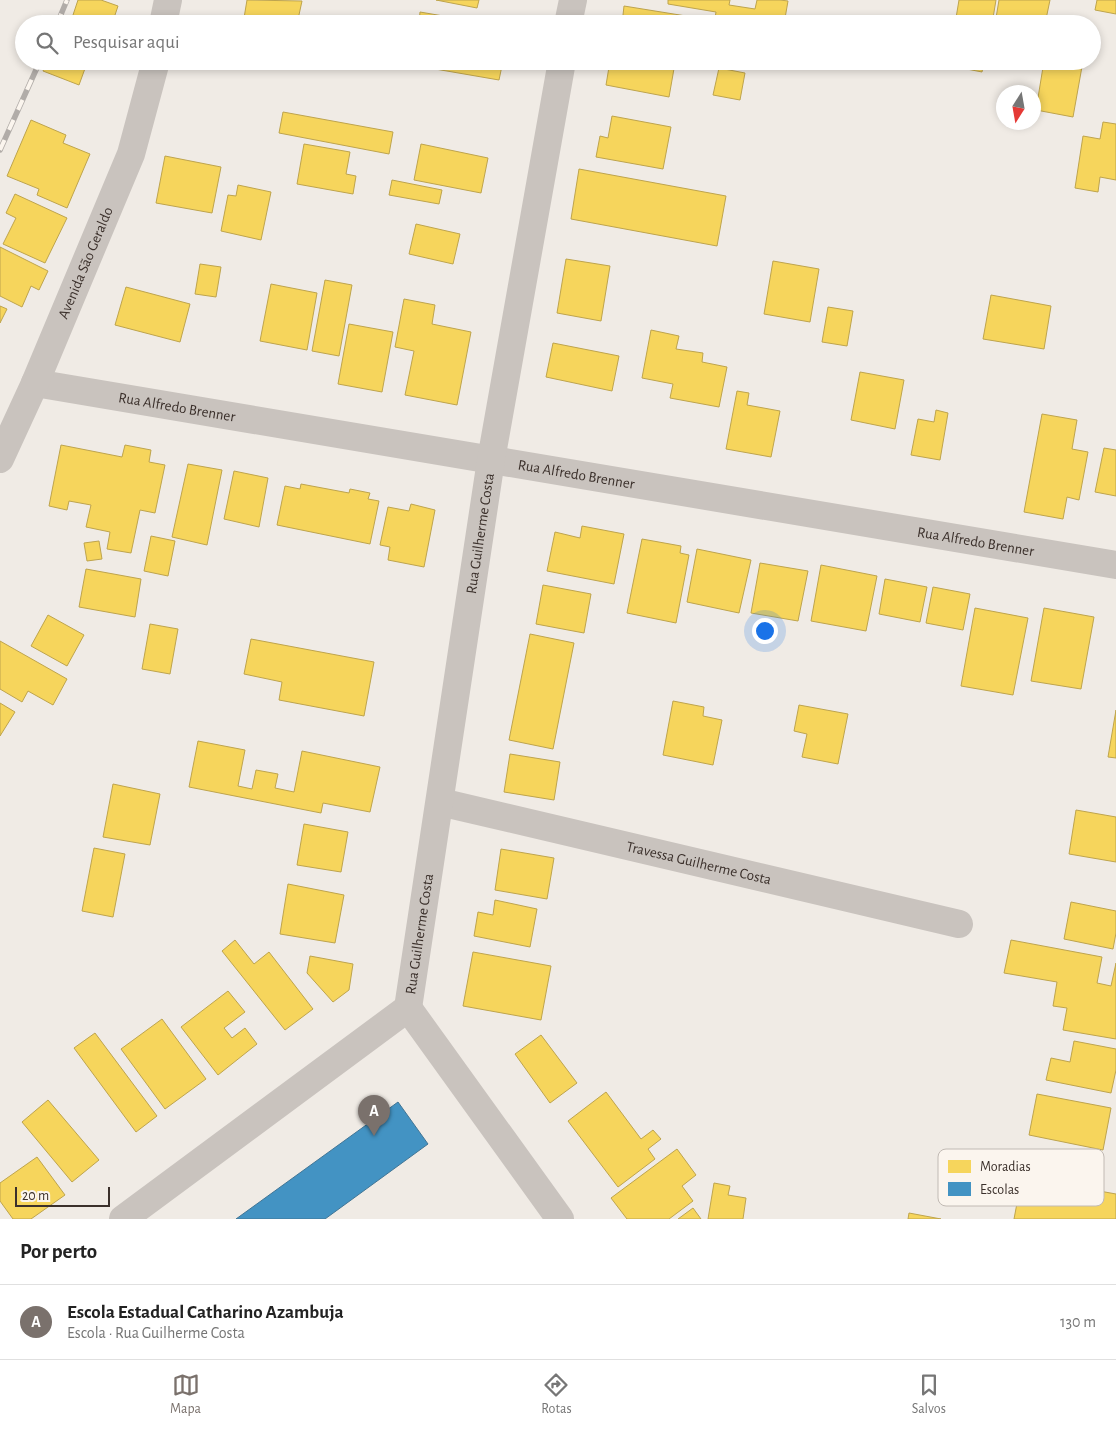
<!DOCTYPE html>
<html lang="pt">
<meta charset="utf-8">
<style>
:root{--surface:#fff;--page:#f6f6f6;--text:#222;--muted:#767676;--line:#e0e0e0;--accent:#7a716c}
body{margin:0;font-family:"Alegreya Sans",sans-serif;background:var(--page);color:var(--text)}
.compass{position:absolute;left:996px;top:85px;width:45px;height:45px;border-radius:50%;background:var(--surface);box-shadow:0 2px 8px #0003;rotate:191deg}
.scale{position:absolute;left:15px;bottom:12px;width:95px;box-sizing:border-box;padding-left:5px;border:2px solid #3b302b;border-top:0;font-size:14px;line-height:18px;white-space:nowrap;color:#3b302b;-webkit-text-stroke:4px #fbf5ee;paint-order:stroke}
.you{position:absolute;left:764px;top:630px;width:18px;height:18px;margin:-12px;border:4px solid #fff;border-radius:50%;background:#1a73e8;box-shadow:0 0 0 8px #1a73e833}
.badge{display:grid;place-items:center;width:32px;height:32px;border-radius:50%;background:var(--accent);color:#fff;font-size:16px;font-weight:700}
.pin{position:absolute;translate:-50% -41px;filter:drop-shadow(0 1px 2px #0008)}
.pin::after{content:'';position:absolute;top:26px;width:18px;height:15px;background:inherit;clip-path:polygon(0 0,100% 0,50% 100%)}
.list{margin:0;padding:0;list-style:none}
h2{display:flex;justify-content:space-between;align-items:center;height:65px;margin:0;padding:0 20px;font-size:21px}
h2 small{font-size:16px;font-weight:400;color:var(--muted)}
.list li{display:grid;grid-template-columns:32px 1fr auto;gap:15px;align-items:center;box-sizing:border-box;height:75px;padding:0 20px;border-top:1px solid var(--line)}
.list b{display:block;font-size:19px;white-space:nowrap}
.list p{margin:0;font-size:16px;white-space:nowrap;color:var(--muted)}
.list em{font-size:16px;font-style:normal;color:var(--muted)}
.icon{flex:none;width:28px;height:28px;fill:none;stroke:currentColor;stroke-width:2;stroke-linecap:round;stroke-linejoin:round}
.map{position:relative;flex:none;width:1116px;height:1219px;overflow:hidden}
.search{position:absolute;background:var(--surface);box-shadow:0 2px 8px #0003;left:15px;right:15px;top:15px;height:55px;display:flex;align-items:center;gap:12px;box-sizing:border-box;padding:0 18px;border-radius:28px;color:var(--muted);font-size:19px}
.sheet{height:140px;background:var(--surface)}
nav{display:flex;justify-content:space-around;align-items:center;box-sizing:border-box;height:70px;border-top:1px solid var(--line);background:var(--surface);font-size:14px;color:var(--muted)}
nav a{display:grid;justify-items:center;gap:2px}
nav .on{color:var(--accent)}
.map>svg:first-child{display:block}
.homes{fill:#f6d55c;stroke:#bea44d}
.schools{fill:#4393c3;stroke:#417595}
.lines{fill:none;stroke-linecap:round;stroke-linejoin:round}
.minor{stroke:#c9c3be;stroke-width:28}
.rail-casing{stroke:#b1aca8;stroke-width:5.5}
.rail{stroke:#fbf5ee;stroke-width:4;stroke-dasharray:11;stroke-linecap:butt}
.labels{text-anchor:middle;stroke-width:5;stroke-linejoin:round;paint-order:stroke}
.street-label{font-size:15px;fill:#3b302b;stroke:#fbf5ee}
.key{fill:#fbf5ee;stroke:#c1bab4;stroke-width:1}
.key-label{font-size:14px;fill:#3b302b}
</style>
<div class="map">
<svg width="1116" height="1219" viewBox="0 0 1116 1219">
<rect width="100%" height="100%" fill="#f0ebe5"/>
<!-- homes -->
<g class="homes">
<polygon points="78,0 101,0 118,6 112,24 79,24 71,21"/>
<polygon points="247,0 302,1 297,24 243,24"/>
<polygon points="436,0 479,0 477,8"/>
<polygon points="668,0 730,0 729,5 755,9 757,0 780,0 788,1 784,24 714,24 716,12 668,4"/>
<polygon points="959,0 996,0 992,24 955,24"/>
<polygon points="999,0 1050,0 1045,24 995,24"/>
<polygon points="1097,0 1116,0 1116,14 1095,10"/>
<polygon points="624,6 686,16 684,24 622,24"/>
<polygon points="420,12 484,23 484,24 419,24"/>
<polygon points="47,61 83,61 87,63 79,85 43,71"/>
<polygon points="412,61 503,61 499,80 412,65"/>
<polygon points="610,61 663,61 675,63 669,97 606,85"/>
<polygon points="744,61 777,61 776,67"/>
<polygon points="926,61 984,61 982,72"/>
<polygon points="1044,61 1083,61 1073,117 1036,110"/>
<polygon points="719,68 745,73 740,100 713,95"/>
<polygon points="283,112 393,132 389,154 279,133"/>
<polygon points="612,116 671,127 663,169 596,157 600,136 608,138"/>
<polygon points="31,120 66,135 63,143 90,154 67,208 37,195 39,189 7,176"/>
<polygon points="1103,122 1116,124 1116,180 1100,177 1098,192 1075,188 1083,136 1100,139"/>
<polygon points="304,144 350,152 346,174 356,176 353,194 297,184"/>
<polygon points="421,144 488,158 481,193 414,180"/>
<polygon points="165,156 221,167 212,213 156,203"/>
<polygon points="579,169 726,196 717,246 571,219"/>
<polygon points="392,180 442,190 439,204 389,195"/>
<polygon points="238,185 271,192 261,240 221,231 228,195 236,196"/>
<polygon points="15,194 67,218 45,263 3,244 16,218 6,213"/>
<polygon points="416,224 460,234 453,264 409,254"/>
<polygon points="0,247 48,271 39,290 31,286 22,307 0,296"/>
<polygon points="566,259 610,266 601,321 557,313"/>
<polygon points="773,261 819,269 810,322 764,314"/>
<polygon points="200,264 221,267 216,297 195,294"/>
<polygon points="325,280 352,285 339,356 312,351"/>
<polygon points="271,284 317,293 307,350 260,341"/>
<polygon points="126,287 190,304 180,342 115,325"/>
<polygon points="991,295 1051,306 1044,349 983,339"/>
<polygon points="404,299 435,305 432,324 471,332 457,405 405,395 414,351 395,347"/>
<polygon points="0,306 7,309 0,323"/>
<polygon points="828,307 853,311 847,346 822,342"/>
<polygon points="349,324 393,332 382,392 338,384"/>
<polygon points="651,330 679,336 676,349 703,353 702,362 727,367 719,407 670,398 673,384 642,378"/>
<polygon points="553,343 619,356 612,391 546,377"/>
<polygon points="860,372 904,380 895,429 851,420"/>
<polygon points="737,391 749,393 747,405 780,411 771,457 726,449"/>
<polygon points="936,410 948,413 940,460 911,455 918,419 934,422"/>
<polygon points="1042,414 1077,420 1072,449 1088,452 1079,500 1067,497 1063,519 1024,512"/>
<polygon points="61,445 122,457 125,445 151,450 149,462 165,465 155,513 140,510 131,553 107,549 110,532 86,527 91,505 69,501 67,510 49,506"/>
<polygon points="1104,448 1116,450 1116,496 1095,492"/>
<polygon points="188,464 222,470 207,545 172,537"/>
<polygon points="234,471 268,478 259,527 224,519"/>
<polygon points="301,484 349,493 350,489 370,493 368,499 379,501 370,544 277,525 285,486 300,489"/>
<polygon points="411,504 435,510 424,567 388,560 390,547 380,545 388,507 409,511"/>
<polygon points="582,526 624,534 614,584 547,571 555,532 580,538"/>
<polygon points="151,536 175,541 168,576 144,571"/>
<polygon points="642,539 681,546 680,553 689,555 676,623 627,613"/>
<polygon points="99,541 102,559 87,561 84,543"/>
<polygon points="697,549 751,560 739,613 687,602"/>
<polygon points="760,563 808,571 798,621 751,613"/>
<polygon points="821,565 877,576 866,631 811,621"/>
<polygon points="86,569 141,579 135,617 79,607"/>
<polygon points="885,579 927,587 920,622 879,614"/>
<polygon points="543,585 591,594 584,633 536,624"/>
<polygon points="933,587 970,594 963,630 926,623"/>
<polygon points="975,608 1028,618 1013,695 961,686"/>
<polygon points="1044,608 1094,617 1081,689 1031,681"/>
<polygon points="48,615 84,635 67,666 31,646"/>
<polygon points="150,624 178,629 170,674 142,669"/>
<polygon points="530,634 574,643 553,749 509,740"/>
<polygon points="251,639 374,662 364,716 279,700 282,682 244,674"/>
<polygon points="0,641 67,679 53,705 28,691 22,702 0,689"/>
<polygon points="673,701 704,707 703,716 722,720 713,765 663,755"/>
<polygon points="0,703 15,712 0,736"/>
<polygon points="799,705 848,714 838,764 802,757 807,734 794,731"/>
<polygon points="1116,710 1116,758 1108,757"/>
<polygon points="198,741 245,750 238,786 252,789 256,770 278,774 275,788 294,792 302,751 380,767 370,812 323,803 321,813 189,787"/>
<polygon points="510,754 560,762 554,800 504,792"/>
<polygon points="113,784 160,794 150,845 103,837"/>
<polygon points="1076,810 1116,817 1116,862 1069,854"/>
<polygon points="304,824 348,832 341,872 297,865"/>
<polygon points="94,848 125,854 113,917 82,911"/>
<polygon points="501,849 554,858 547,899 495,890"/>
<polygon points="288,884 344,895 335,943 280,934"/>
<polygon points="495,900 537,909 530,947 474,936 478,912 493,915"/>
<polygon points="1071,902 1116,911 1116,933 1113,949 1064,939"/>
<polygon points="235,940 254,964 269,952 313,1009 285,1030 222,951"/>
<polygon points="1011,940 1102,957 1097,983 1111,986 1116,963 1116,1039 1063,1030 1067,1008 1053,1006 1057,982 1004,973"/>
<polygon points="473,952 551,966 541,1020 463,1006"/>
<polygon points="310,956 353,964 349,990 333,1002 307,973"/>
<polygon points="228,991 245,1012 224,1028 232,1038 245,1028 257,1044 218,1075 181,1027"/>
<polygon points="162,1019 206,1079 165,1109 121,1049"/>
<polygon points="95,1033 157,1116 136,1132 74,1048"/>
<polygon points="541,1035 577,1083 550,1103 515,1054"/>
<polygon points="1074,1041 1116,1049 1116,1070 1111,1093 1046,1080 1051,1058 1070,1062"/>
<polygon points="606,1092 641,1139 653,1130 661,1139 648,1149 655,1159 618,1187 568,1121"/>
<polygon points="1037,1094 1111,1108 1103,1150 1029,1135"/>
<polygon points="48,1100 99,1160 72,1182 22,1122"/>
<polygon points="677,1149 696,1175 682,1186 693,1201 669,1219 627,1219 611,1198"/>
<polygon points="37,1157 65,1195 31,1219 13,1219 0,1201 0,1183"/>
<polygon points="1022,1177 1116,1194 1116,1219 1014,1219"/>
<polygon points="714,1183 730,1186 728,1195 746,1198 743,1219 708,1219"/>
<polygon points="693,1208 701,1219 678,1219"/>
<polygon points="909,1213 941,1219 908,1219"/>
</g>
<!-- schools -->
<polygon class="schools" points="398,1102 428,1144 325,1219 236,1219"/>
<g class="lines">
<!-- minor -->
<g class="minor">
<polyline points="163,24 168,0"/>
<polyline points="568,24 573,0"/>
<path id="s1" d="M 35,383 L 1116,565"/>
<path id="s2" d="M 0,459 L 35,383 L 131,154 L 156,61"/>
<path id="s3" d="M 440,802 L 959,924"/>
<path id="s4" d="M 408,1008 L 491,460 L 562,61"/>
<polyline points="123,1219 408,1008 560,1219"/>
</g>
<!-- rail casing -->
<g class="rail-casing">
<g id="rail">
<polyline points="57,24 67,0"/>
<polyline points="0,150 40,61"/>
</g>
</g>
<!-- rail -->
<use href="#rail" class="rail"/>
</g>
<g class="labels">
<!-- street labels -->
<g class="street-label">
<text dy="5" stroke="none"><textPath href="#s2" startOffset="214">Avenida São Geraldo</textPath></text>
<text dy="5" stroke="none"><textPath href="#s1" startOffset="144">Rua Alfredo Brenner</textPath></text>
<text dy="5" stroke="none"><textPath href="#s1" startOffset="549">Rua Alfredo Brenner</textPath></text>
<text dy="5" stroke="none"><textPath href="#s4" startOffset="480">Rua Guilherme Costa</textPath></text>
<text dy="5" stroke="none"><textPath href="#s1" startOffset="954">Rua Alfredo Brenner</textPath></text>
<text dy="5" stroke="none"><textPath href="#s3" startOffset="266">Travessa Guilherme Costa</textPath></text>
<text dy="5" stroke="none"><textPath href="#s4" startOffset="75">Rua Guilherme Costa</textPath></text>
</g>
</g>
<!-- legend -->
<rect x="938" y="1149" width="166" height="57" rx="8" class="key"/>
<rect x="948" y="1160" width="23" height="13" fill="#f6d55c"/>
<rect x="948" y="1182" width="23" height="14" fill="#4393c3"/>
<g class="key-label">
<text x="980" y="1171">Moradias</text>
<text x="980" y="1194">Escolas</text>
</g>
</svg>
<svg class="compass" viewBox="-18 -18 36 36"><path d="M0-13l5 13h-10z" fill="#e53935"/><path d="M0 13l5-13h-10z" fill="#767676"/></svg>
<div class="scale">20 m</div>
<div class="you"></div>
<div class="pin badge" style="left:374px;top:1136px">A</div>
<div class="search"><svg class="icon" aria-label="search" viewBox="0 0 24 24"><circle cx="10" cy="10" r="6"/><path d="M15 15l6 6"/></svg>Pesquisar aqui</div>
</div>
<section class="sheet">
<h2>Por perto<small></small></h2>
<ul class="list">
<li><span class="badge">A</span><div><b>Escola Estadual Catharino Azambuja</b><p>Escola · Rua Guilherme Costa</p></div><em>130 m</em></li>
</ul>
</section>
<nav>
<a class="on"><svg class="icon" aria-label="map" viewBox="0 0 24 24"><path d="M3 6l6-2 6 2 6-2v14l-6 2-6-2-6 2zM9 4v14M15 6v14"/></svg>Mapa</a>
<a><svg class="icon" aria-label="directions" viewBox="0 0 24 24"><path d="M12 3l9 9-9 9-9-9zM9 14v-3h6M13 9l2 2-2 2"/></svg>Rotas</a>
<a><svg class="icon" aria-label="saved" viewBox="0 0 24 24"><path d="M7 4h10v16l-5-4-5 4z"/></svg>Salvos</a>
</nav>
